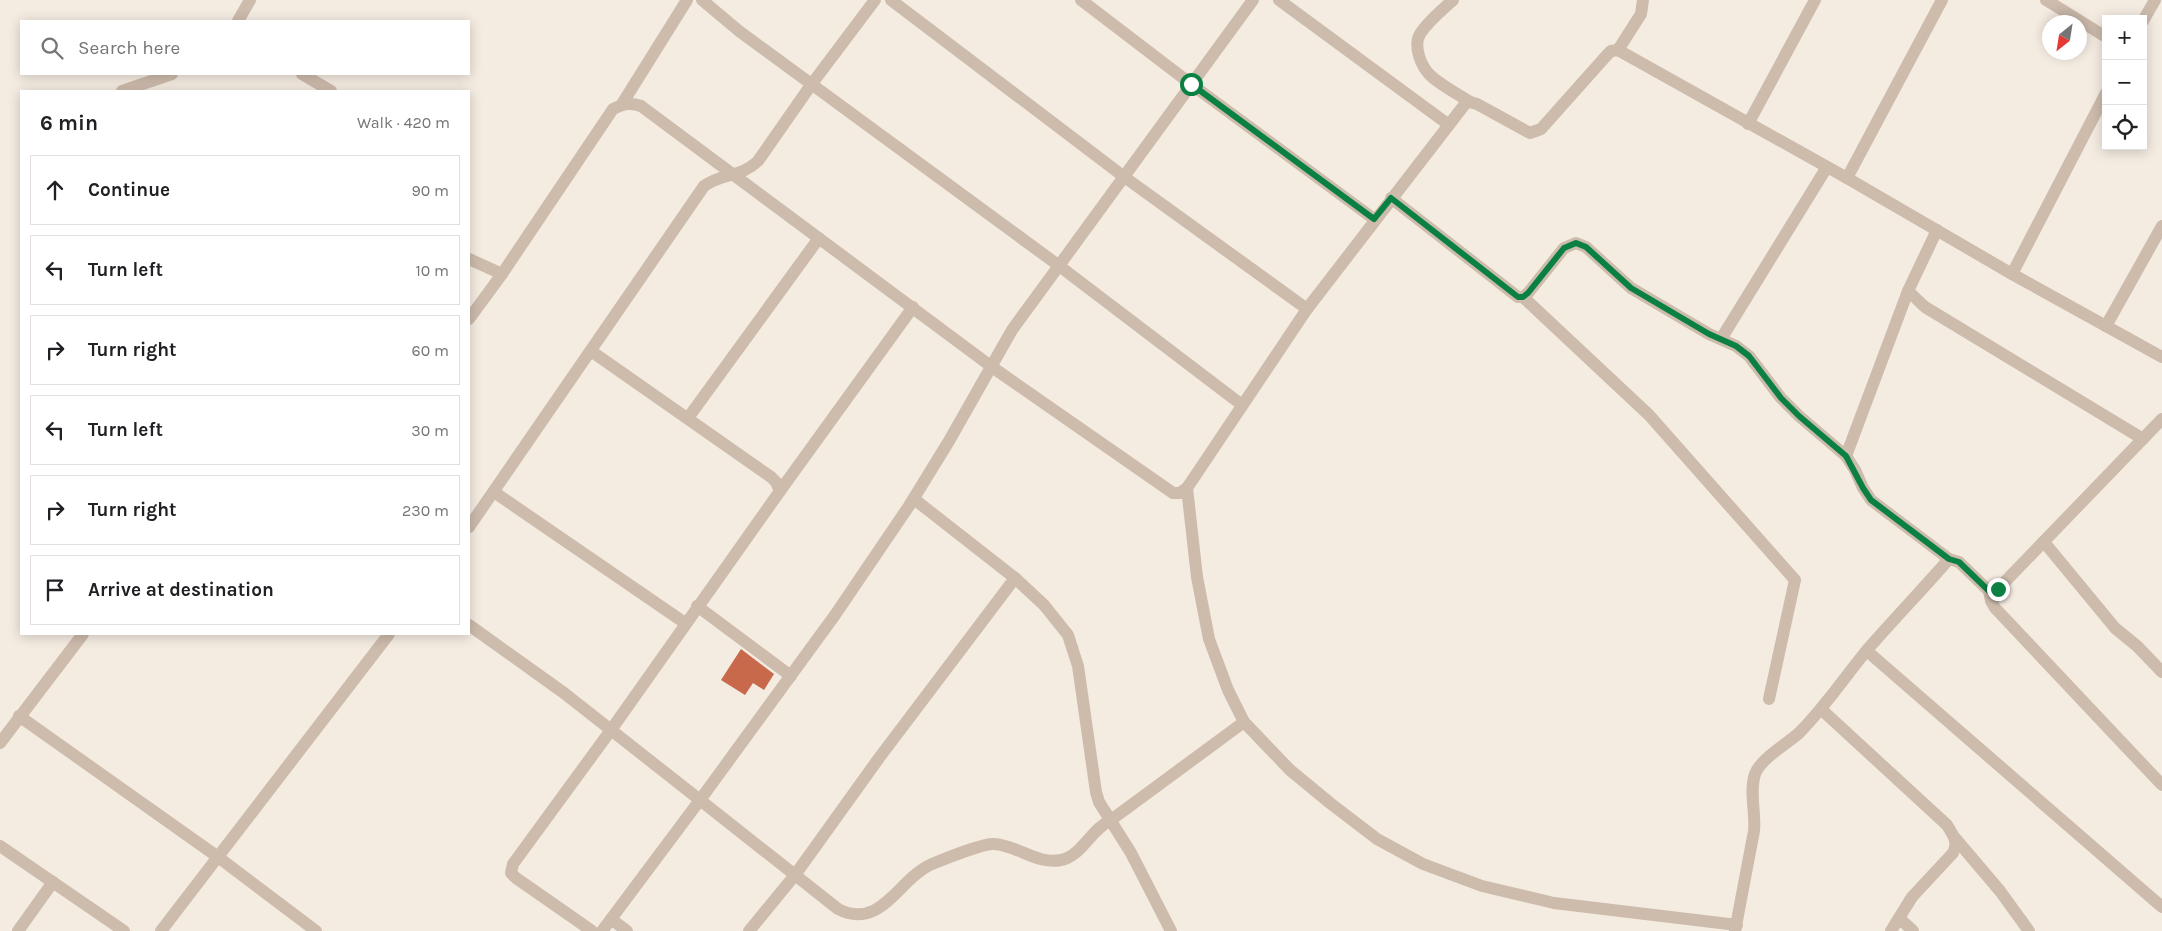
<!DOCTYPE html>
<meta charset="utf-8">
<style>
:root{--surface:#fff;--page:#f6f6f6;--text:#202124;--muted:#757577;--line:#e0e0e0}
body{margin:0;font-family:Karla,sans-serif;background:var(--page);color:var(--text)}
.controls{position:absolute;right:15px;top:15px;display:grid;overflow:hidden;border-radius:0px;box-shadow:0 2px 12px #0003}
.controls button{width:45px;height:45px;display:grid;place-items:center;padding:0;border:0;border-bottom:1px solid var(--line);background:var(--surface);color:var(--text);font:25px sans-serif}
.compass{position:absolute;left:2042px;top:15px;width:45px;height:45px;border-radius:50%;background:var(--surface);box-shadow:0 2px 12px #0003;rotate:210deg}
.stop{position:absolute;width:15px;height:15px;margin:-11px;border:4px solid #0b8043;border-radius:50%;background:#fff}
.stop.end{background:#0b8043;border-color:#fff;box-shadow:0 1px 5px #0008}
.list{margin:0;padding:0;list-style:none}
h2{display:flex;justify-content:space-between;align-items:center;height:65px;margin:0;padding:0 20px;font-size:21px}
h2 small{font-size:16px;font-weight:400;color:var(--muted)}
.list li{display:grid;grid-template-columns:32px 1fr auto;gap:15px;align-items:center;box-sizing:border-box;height:70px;margin:0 10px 10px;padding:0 10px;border:1px solid var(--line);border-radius:0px}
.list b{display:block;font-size:19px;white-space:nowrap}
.list em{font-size:16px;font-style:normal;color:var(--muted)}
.icon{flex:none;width:28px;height:28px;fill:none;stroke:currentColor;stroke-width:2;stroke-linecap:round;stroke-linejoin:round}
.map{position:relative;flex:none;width:2162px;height:931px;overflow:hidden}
.search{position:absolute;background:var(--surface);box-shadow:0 2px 12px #0003;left:20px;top:20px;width:450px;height:55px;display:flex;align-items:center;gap:12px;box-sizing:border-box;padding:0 18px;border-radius:0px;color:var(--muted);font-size:19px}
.panel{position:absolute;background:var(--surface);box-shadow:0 2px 12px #0003;left:20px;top:90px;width:450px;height:545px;border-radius:0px}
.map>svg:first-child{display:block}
.building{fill:#c8694b}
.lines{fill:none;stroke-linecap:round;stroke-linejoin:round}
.minor{stroke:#cdbbac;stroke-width:12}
.route{stroke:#0b8043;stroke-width:6}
</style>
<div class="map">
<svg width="2162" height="931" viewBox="0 0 2162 931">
<rect width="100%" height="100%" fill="#f4ebe1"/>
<!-- building -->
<polygon class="building" points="741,649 774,674 764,690 753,683 745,695 721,680"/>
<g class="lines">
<!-- minor -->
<g class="minor">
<polyline points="702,0 739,31 1058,265 1242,405"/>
<polyline points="891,0 1123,176 1307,309"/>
<polyline points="1081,0 1191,84 1374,219"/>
<polyline points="1279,0 1449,125"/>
<path d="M 1453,0 C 1442,10 1428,21 1420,34 C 1413,46 1421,67 1431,76 C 1442,86 1458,94 1470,102"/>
<polyline points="2046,0 2106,37"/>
<polyline points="238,21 250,0"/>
<polyline points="2143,21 2155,0"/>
<polyline points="1618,50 1641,14 1643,0"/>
<polyline points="302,74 331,91"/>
<polyline points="122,91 172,74"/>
<polyline points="622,104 687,0"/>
<polyline points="1748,124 1815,0"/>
<polyline points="1847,178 1942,0"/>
<polyline points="1391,198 1518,297 1523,297 1528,293 1564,248 1576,243 1586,247 1631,288 1709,334 1736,346 1749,356 1781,398 1799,416 1846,456 1855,470 1863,488 1871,500 1949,559"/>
<polyline points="1937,230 1908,291 1925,307 2143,439"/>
<polyline points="469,259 502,274"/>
<polyline points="2012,274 2106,93"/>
<polyline points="1523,297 1649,415 1795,580 1769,699"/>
<path d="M 469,319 L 502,274 L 613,109 C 623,104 630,102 641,106 L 992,367 L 1173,493 L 1180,493 L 1187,488 L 1307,309 L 1465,104 L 1470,102 L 1477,104 L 1530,133 L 1541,129 L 1607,55 L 1611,51 L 1618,50 L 1847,178 L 2012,274 L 2162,357"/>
<polyline points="2106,326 2162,226"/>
<polyline points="1721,339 1827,167"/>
<polyline points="591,351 771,477 776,482 780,491 611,730 513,864 511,873 516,878 592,931"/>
<polyline points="688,418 819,238"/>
<polyline points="1846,456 1908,291"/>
<polyline points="1187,488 1197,577 1209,639 1228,690 1244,722 1290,770 1330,803 1377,839 1423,864 1482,886 1554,903 1737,925"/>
<polyline points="780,491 913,307"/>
<polyline points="494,492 685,623"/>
<polyline points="914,499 1015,578 1044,605 1068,635 1078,666 1096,792 1099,802 1131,853 1171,931"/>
<path d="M 469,527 L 704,186 C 724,172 740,178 758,161 L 811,85 L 875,0"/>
<polyline points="2044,542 2115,628 2137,646 2162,672"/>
<polyline points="1989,591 1991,601 1995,608 2162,785"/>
<polyline points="697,606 791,676"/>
<polyline points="469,625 564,693 700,800 602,931"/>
<polyline points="1867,651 2162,907"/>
<path d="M 1822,710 L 1947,825 C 1953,835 1959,842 1953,853 L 1912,897 L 1891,931"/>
<polyline points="19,716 218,857 316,931"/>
<path d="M 1244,722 L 1111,820 C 1091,829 1082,856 1061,860 C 1037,865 1017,845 994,844 C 984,843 944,859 932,864 C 898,879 881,931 838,909 L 700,800 L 835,615 L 909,506 L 949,441 L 1012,330 L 1253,0"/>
<polyline points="0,743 83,634"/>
<polyline points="1955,838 2000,891 2029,931"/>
<polyline points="0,846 124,931"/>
<polyline points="1899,918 1913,931"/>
<polyline points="611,919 627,931"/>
<polyline points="18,931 53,882"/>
<polyline points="161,931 389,634"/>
<polyline points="749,931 795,875 879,758 1015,578"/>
<path d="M 1735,931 L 1754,831 C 1756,813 1749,792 1755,774 C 1761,758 1787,744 1799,733 C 1825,707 1844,678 1867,650 C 1894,619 1922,590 1949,559 L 1959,562 L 1989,591 L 1994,592 L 1998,589 L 2162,419"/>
</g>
</g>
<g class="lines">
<!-- route -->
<polyline class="route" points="1191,84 1374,219 1391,198 1518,297 1523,297 1528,293 1564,248 1576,243 1586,247 1631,288 1709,334 1736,346 1749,356 1781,398 1799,416 1846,456 1863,488 1871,500 1949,559 1959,562 1989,591 1994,592 1998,589"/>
</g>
</svg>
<div class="controls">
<button>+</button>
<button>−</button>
<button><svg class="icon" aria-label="locate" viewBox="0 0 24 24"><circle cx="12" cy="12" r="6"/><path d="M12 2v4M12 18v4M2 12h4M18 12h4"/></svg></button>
</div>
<svg class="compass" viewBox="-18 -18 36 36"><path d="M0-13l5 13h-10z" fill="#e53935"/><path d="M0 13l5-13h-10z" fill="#757577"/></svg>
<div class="stop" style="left:1191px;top:84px"></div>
<div class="stop end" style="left:1998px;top:589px"></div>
<div class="search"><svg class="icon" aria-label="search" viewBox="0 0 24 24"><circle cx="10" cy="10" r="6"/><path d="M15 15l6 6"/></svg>Search here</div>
<section class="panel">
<h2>6 min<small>Walk · 420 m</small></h2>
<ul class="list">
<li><svg class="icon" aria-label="ahead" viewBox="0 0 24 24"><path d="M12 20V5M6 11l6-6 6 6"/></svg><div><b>Continue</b></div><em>90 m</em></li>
<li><svg class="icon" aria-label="left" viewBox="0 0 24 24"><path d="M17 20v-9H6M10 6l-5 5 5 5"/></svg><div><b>Turn left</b></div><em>10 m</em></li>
<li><svg class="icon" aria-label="right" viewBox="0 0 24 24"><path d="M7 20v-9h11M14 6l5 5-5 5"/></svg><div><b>Turn right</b></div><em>60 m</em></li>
<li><svg class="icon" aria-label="left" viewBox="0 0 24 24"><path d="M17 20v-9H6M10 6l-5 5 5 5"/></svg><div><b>Turn left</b></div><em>30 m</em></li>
<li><svg class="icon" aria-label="right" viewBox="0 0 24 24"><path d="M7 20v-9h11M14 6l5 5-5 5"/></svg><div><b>Turn right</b></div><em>230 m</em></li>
<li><svg class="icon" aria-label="arrive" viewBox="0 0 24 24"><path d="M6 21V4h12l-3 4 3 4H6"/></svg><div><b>Arrive at destination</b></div></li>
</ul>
</section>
</div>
